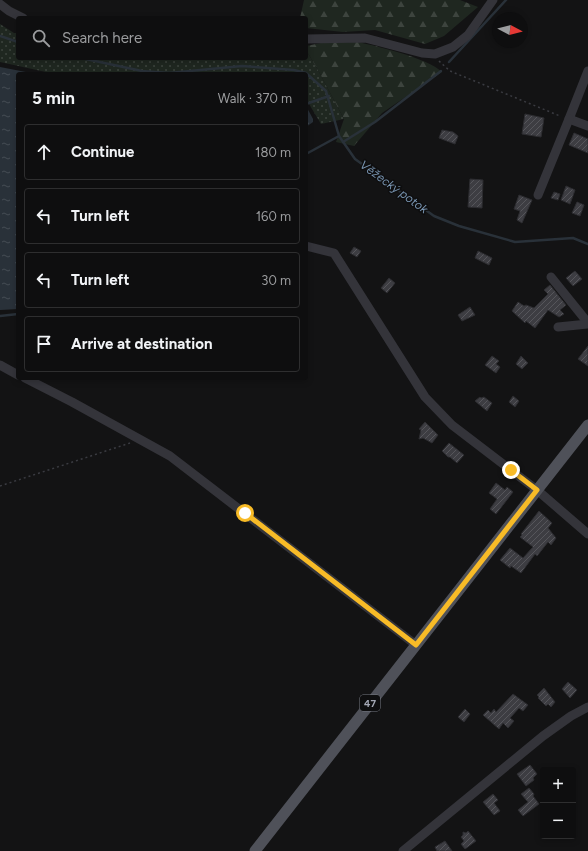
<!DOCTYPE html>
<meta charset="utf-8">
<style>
:root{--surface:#0e0e0f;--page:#1c1c1d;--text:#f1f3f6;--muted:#9b9c9e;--line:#2e2e2f}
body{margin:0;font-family:Figtree,sans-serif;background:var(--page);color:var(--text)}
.controls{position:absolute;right:12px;bottom:12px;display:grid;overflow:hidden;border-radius:4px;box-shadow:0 2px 6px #0003}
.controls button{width:36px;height:36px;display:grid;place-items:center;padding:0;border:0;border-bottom:1px solid var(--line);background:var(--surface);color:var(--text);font:20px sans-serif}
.compass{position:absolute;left:492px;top:12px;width:36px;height:36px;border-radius:50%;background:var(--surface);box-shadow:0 2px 6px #0003;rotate:97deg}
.stop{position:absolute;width:12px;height:12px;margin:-9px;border:3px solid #f8bb27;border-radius:50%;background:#fff}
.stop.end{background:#f8bb27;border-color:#fff;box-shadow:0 1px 4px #0008}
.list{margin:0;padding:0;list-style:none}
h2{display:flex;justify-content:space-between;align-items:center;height:52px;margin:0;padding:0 16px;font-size:17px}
h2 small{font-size:13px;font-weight:400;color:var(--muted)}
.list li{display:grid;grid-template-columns:26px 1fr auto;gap:12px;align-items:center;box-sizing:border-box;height:56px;margin:0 8px 8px;padding:0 8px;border:1px solid var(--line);border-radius:4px}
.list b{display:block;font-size:15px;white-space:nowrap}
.list em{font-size:13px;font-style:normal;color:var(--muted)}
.icon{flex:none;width:22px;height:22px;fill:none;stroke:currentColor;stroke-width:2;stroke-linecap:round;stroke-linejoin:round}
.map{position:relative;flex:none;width:588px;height:851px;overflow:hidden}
.search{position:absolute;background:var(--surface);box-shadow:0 2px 6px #0003;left:16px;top:16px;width:292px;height:44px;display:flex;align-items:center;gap:10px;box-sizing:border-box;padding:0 14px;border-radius:4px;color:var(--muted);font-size:15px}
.panel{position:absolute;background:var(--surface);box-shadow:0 2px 6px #0003;left:16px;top:72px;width:292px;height:308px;border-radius:4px}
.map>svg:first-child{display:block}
.grass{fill:url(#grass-dots)}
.forest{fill:url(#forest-firs)}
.water{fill:url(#water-ripples)}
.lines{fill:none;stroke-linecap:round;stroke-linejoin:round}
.stream{stroke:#293139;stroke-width:2.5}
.building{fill:url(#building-hatch);stroke:#2d2d31}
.path{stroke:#3a3b41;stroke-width:1.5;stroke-dasharray:2 3;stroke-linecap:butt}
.minor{stroke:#34343a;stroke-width:9}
.major{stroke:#4f5159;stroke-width:11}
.route{stroke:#f8bb27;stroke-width:5}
.labels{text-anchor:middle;stroke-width:3;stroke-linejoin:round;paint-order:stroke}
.shield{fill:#0e0e0f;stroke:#777a83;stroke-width:1}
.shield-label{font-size:10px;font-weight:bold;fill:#a4a8b5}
.water-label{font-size:12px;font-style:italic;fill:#7995b2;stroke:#0e0e0f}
</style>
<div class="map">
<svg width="588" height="851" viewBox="0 0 588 851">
<defs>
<pattern id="grass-dots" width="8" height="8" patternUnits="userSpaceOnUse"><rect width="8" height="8" fill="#1f2720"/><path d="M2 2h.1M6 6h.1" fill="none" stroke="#3d443e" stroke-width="1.8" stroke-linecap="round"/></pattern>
<pattern id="forest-firs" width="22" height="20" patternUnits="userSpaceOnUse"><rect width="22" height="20" fill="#1f2720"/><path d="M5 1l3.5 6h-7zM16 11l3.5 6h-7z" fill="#3d443e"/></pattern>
<pattern id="water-ripples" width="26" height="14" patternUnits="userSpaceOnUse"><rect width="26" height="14" fill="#293139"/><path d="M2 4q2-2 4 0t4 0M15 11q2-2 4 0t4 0" fill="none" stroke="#454c53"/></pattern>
<pattern id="building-hatch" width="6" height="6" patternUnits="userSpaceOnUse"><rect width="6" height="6" fill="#3d3d42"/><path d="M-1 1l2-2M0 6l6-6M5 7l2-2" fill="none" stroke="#56565b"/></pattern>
</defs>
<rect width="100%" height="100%" fill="#131314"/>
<!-- grass -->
<polygon class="grass" points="0,24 14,33 18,33 18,58 306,58 306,50 318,70 344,119 321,124 306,99 306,74 55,74 0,62"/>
<!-- forest -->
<g class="forest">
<polygon points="304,0 460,0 478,7 444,36 425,44 375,30 343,32 306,28 306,18 300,18"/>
<path d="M 353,41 C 373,45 428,58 442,72 L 382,113 L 354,146 L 336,142 L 344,119 L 318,70 L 306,50 L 306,46 L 326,42 Z"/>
</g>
<!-- water -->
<g class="water">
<polygon points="0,67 36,74 18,74 18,309 0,310"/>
<polygon points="306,106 313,119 313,122 306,127"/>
</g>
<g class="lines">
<!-- stream -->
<g class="stream">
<polyline points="0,36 18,42"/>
<polyline points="81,58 142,71 169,73 242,66 294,70 306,73 326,91 339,136 355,159 434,216 459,226 515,242 573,238 588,244"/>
<polyline points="449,62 506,0"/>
<polyline points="306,104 329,96"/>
<polyline points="343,142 375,122 441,71"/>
<polyline points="306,154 339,136"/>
<polyline points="0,316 18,314"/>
</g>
</g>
<!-- building -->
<g class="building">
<polygon points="525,114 544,118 541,137 522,134"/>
<polygon points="442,130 453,132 458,136 455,144 439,138"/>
<polygon points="574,133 588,139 588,153 569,145"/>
<polygon points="470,179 483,180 482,208 468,207"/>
<polygon points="566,186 575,190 570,204 561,200"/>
<polygon points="554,192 560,194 558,200 551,198"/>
<polygon points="519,195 532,200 522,223 517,220 520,211 514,209"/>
<polygon points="577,202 584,205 580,216 572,213"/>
<polygon points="354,247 361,251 357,257 350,253"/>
<polygon points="478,251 492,258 489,265 475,258"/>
<polygon points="575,271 582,279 573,286 566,278"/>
<polygon points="389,278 395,283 387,293 381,288"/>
<polygon points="550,285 566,305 560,310 564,314 559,317 548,310 535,328 526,321 525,323 512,311 518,302 524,306 526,305 534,308 548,294 544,290"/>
<polygon points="470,307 475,315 462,321 458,315"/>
<polygon points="588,346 588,366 578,359"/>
<polygon points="492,356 499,361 496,364 500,367 496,373 485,365"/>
<polygon points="521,356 528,363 522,369 516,364"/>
<polygon points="513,396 519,401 515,407 509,402"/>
<polygon points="480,397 481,398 484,397 492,403 487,411 475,401"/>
<polygon points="425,422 438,435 432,443 423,438 419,439 421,430 419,429"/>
<polygon points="449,443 464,455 457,463 450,457 448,457 442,451"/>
<polygon points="496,483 505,490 507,487 513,492 496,514 490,509 497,499 489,493"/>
<polygon points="539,511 552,523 548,528 556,538 551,545 548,542 537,556 535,554 521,573 511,566 510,568 500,560 510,548 523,558 533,547 520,537 522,535 521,534"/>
<polygon points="568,682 577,690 570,698 562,689"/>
<polygon points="544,688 555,702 551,707 548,704 546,706 538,698 539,697 537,695"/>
<polygon points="513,694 528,705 523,711 519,708 510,718 514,721 508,728 503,723 499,729 483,715 488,710 491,713 494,709 496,712"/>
<polygon points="465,709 470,714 464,722 458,717"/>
<polygon points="530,765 537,774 533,778 534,780 526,786 517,774"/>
<polygon points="529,788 534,794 533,796 539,804 523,816 518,810 528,802 521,794"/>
<polygon points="493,794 498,800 494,803 500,811 494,815 483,802"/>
<polygon points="468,831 476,841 465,849 461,844 464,841 461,837 463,835 463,832 466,833"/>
<polygon points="445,841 452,851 437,851 435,847"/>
</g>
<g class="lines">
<!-- path -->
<g class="path">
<polyline points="439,61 450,71 560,116"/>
<polyline points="0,486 130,443"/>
</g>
<!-- minor -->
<g class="minor">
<polyline points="0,4 9,11 23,18"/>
<polyline points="306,39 365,38 422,53 435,54 453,47 468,35 493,0"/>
<polyline points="588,71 569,119 588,126"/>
<polyline points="538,195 569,119"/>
<polyline points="306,246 334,253 425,397 452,425 537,490 588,534"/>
<polyline points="551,277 588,323"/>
<polyline points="558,327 588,324"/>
<polyline points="0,365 18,375"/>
<polyline points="25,378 72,402 170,456 416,645"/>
<polyline points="403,851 543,736 571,716 588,707"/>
</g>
<!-- major -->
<polyline class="major" points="255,851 588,425"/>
</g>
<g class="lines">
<!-- route -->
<polyline class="route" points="245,513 416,645 537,490 511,470"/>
</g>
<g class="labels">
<!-- shield labels -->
<rect class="shield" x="360" y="695" width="20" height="16" rx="3"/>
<g class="shield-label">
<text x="370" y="707">47</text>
</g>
<!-- water labels -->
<g class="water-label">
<text transform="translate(394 187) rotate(36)" y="4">Věžecký potok</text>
</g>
</g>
</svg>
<div class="controls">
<button>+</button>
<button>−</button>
</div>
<svg class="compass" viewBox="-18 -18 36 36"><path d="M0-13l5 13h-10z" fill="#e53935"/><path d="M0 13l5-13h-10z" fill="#9b9c9e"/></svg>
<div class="stop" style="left:245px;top:513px"></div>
<div class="stop end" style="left:511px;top:470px"></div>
<div class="search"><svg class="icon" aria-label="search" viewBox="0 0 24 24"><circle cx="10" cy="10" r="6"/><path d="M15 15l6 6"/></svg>Search here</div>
<section class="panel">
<h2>5 min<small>Walk · 370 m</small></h2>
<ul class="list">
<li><svg class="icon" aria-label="ahead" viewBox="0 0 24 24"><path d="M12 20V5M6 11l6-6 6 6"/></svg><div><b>Continue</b></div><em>180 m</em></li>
<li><svg class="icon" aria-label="left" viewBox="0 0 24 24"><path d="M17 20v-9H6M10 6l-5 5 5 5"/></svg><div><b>Turn left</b></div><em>160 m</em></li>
<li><svg class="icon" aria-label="left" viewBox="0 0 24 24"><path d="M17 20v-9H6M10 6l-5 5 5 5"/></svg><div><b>Turn left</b></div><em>30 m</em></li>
<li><svg class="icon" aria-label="arrive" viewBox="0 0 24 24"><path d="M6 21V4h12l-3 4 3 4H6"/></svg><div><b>Arrive at destination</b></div></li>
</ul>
</section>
</div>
